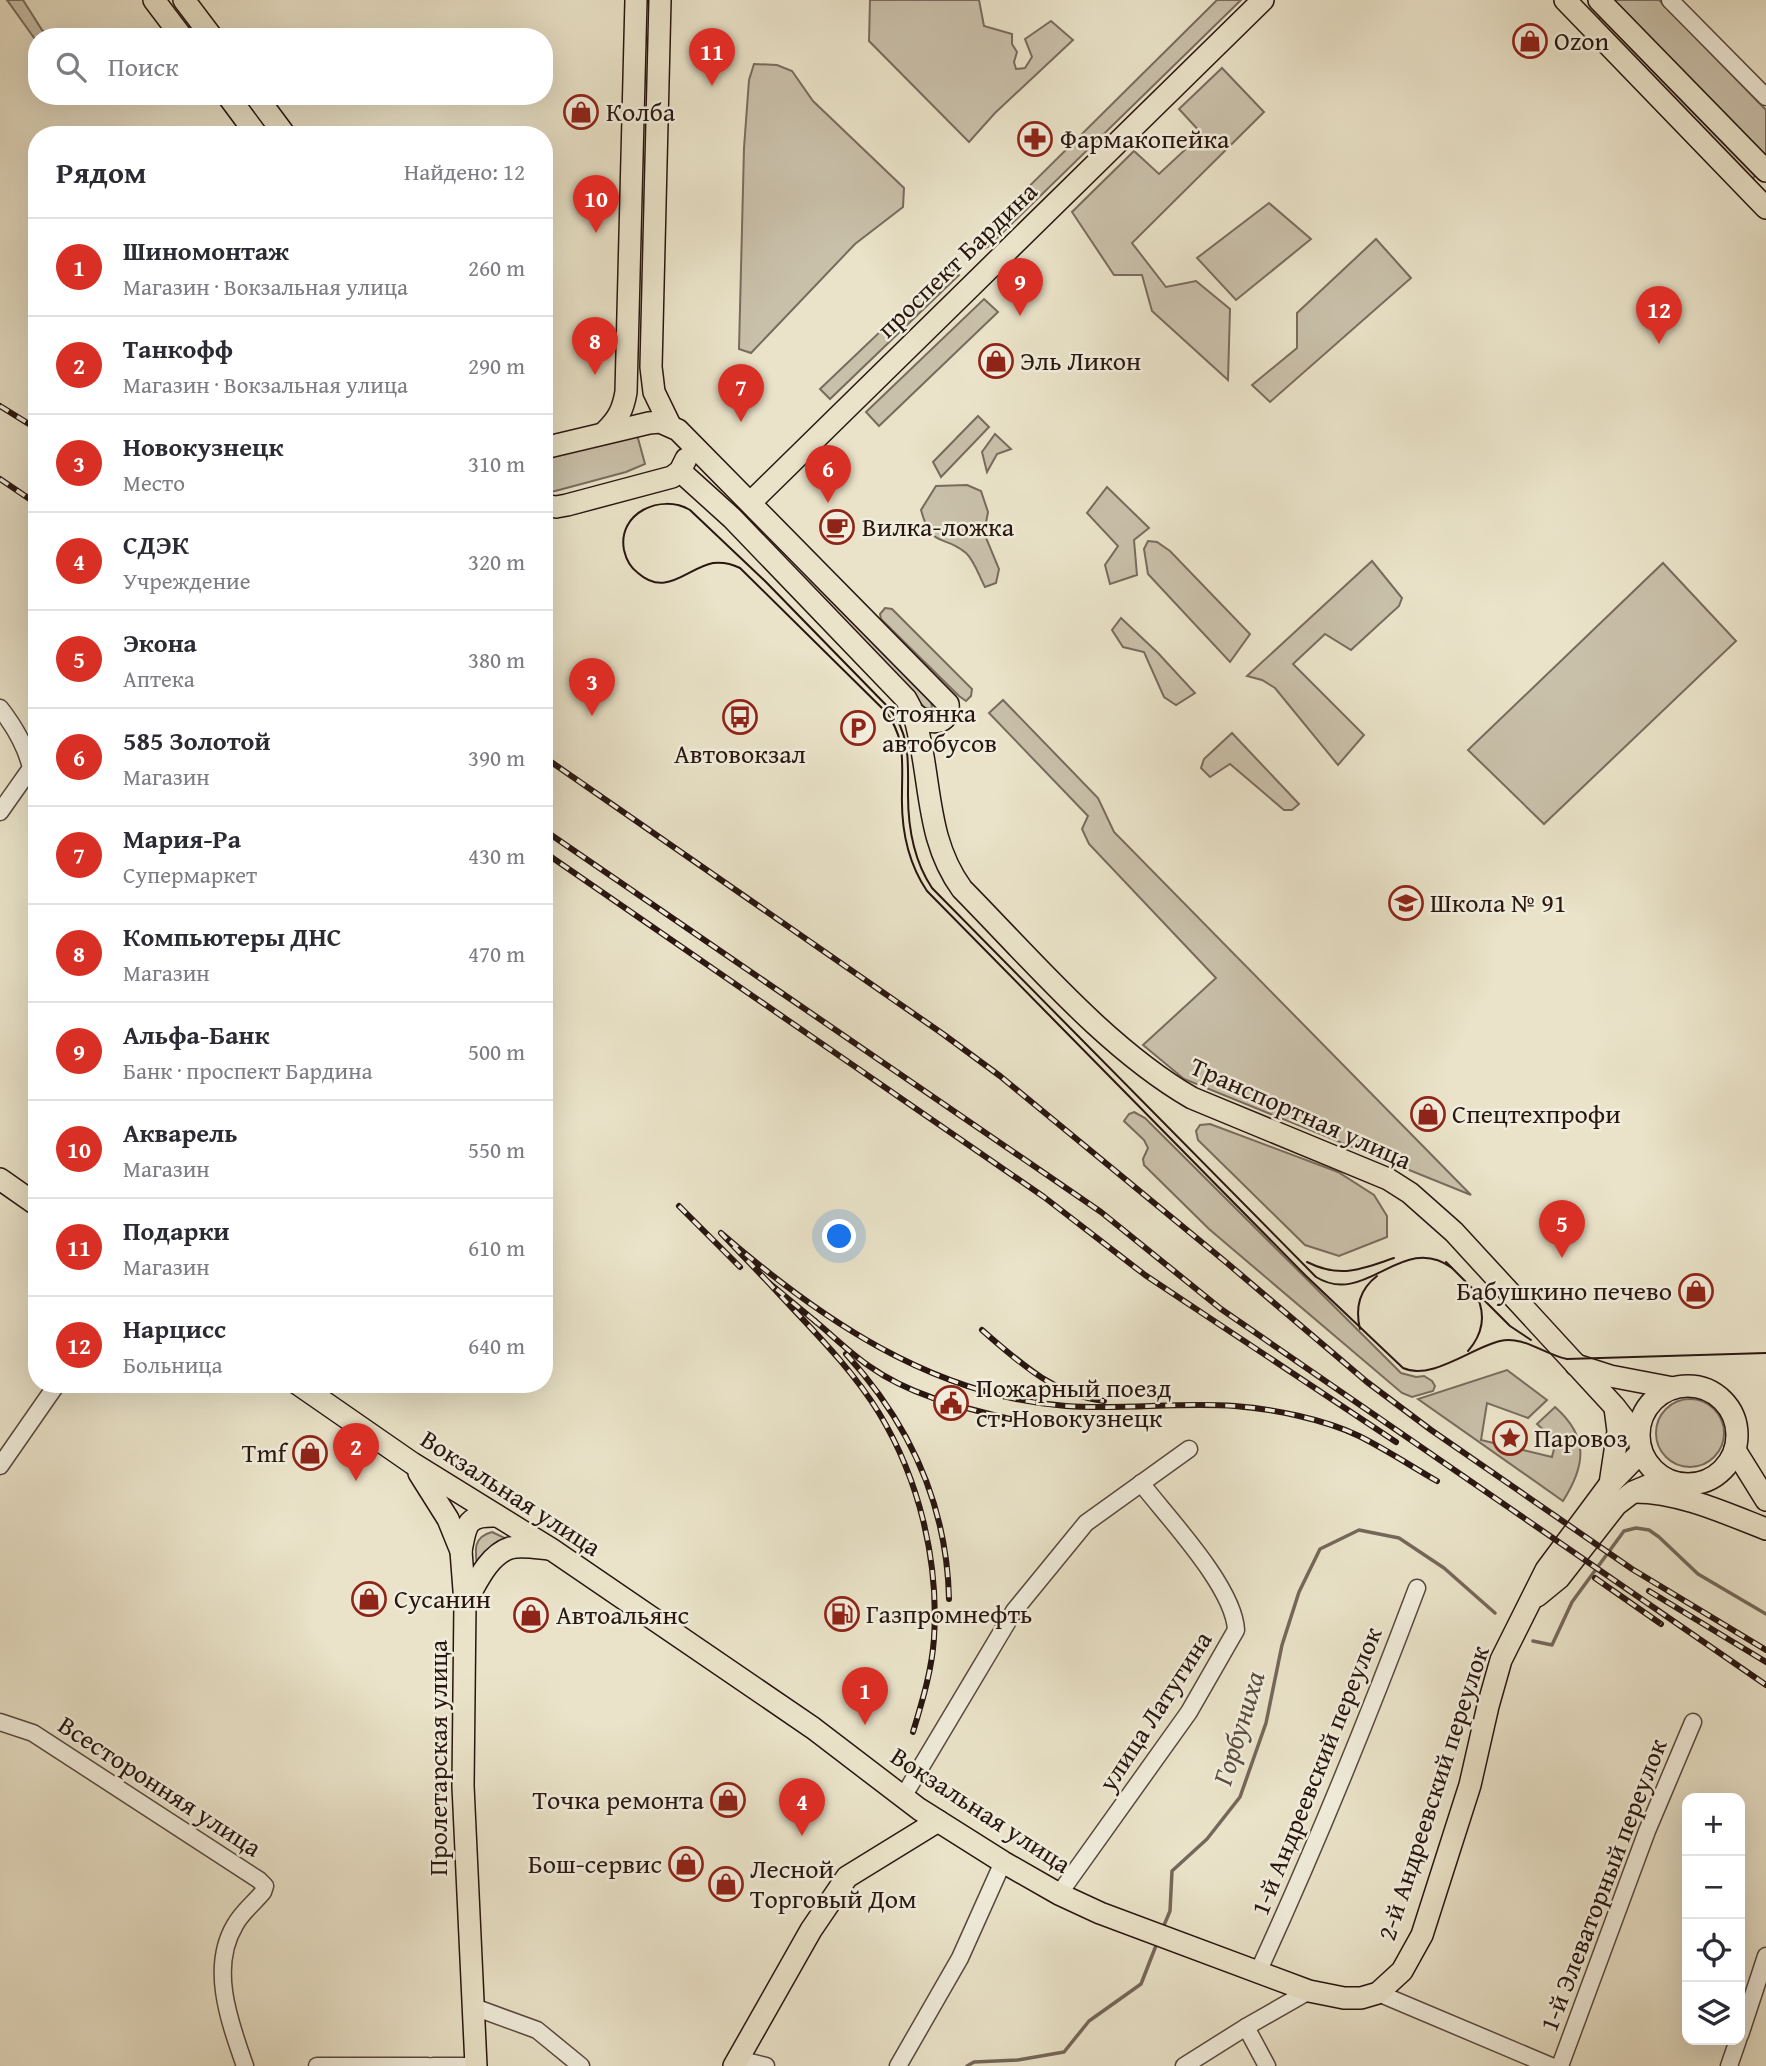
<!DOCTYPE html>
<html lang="ru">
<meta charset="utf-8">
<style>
:root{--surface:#fff;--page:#f2f2f3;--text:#2b2b33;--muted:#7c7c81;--line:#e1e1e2;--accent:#d93025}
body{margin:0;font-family:"Gentium Book Plus",serif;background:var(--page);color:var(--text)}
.controls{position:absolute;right:21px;bottom:21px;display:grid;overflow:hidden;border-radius:14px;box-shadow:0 7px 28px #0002}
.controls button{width:63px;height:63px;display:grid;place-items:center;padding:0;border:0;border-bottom:2px solid var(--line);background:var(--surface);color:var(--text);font:35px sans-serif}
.you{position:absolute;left:840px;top:1237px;width:24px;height:24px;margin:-18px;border:5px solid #fff;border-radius:50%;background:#1a73e8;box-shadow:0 0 0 10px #1a73e833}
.badge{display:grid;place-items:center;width:46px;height:46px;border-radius:50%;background:var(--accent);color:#fff;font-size:23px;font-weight:700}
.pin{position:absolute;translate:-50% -58px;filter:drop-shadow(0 2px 4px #0008)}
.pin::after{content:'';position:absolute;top:37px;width:24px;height:21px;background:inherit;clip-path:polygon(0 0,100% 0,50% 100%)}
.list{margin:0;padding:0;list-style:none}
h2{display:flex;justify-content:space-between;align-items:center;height:91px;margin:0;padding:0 28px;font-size:30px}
h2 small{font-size:23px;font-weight:400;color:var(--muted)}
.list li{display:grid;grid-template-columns:46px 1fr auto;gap:21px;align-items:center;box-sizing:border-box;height:98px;padding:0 28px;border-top:2px solid var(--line)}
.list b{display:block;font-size:26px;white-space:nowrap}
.list p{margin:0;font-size:23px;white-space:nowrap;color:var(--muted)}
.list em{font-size:23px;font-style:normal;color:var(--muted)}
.icon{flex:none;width:38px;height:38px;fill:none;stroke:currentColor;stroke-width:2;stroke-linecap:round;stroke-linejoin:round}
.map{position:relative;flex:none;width:1766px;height:2066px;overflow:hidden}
.search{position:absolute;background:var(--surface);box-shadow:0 7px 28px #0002;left:28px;top:28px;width:525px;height:77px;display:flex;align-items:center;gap:18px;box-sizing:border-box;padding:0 24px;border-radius:28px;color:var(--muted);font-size:26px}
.panel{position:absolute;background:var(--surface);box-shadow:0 7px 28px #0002;left:28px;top:126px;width:525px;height:1267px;border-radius:28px}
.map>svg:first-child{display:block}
.green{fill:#c9c0aa;stroke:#786b5d;stroke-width:2}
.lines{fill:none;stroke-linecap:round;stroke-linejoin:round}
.stream{stroke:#756759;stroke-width:3.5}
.minor-casing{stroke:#58493e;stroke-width:19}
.major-casing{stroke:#281610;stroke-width:24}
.minor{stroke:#f1eddc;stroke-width:16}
.major{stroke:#eae3c9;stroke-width:21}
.tram{stroke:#281610;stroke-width:2}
.rail-casing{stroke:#281610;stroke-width:6}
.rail{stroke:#f1eddc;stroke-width:3.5;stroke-dasharray:10;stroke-linecap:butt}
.labels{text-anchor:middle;stroke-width:5;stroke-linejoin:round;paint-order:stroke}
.poi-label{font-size:26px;fill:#281610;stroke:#f1eddc;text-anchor:start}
.street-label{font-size:26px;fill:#281610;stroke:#f1eddc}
.water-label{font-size:28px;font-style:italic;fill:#5b4c41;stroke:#f1eddc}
</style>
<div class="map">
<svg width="1766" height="2066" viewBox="0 0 1766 2066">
<rect width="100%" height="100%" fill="#eae3c9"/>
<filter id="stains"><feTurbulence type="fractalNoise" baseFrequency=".00286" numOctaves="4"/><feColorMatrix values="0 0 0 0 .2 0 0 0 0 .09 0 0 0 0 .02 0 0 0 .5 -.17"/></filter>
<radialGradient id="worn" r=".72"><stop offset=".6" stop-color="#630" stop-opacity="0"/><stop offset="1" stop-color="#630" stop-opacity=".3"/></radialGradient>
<!-- green -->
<g class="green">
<polygon points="7,0 23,0 42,30 51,37 37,37 37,42"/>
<polygon points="870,0 979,0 984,26 1012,34 1012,44 1017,52 1014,62 1016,69 1025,68 1032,57 1025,39 1051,21 1073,40 995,113 969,142 869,41"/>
<polygon points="1217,0 1241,0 988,247 977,251 973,247 973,242"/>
<polygon points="1612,0 1659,0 1766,110 1766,159"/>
<polygon points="1603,16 1757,173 1751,181 1597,20"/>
<polygon points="754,64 777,65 792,71 813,101 904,188 903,207 855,244 751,353 739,349 744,148 749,80"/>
<polygon points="1222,68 1264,112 1132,243 1166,287 1196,281 1230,309 1228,380 1152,311 1142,275 1114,275 1072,212 1134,151 1159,174 1202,134 1179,109"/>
<polygon points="1269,203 1311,239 1236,300 1197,258"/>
<polygon points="1376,239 1411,278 1270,402 1252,385 1297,348 1297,313"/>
<polygon points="949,266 959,275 830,399 820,389"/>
<polygon points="984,299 998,312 879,426 866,412"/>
<polygon points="978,416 989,427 941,477 933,462"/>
<polygon points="636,431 645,464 626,472 559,490 551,492 544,490 544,459 549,455"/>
<polygon points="995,434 1011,449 997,454 987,472 982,452"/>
<path d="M 967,485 L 981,491 L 988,512 L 984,533 L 999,569 L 996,583 L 985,587 C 980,578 974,560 966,553 C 942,533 932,550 921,510 L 936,486 Z"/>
<polygon points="1107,487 1149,528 1134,540 1137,575 1110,584 1105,565 1118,546 1087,513"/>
<polygon points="756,522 931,701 932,708 925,708 752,531 751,527"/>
<polygon points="1148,541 1157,542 1170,551 1250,634 1230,662 1148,574 1144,549"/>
<polygon points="1372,561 1402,598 1399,606 1351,650 1325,634 1293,664 1364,735 1338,765 1275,688 1262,680 1247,676"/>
<polygon points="1663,563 1736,641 1544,824 1468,750"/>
<polygon points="885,608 892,609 972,689 971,696 966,701 959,696 881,619 880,614"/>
<polygon points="1121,618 1158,653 1195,693 1176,705 1164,697 1144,652 1123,647 1112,630"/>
<polygon points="1003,700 1098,798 1114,832 1471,1195 1184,1079 1143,1045 1216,978 1089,844 1082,829 1088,816 989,713"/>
<polygon points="1232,733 1299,804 1292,810 1284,810 1230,764 1210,777 1201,768 1204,759"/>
<polygon points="1134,1112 1145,1118 1401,1373 1416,1377 1424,1376 1432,1381 1435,1386 1433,1391 1412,1397 1402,1393 1209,1229 1144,1165 1143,1159 1148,1148 1144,1140 1124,1121 1129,1114"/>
<polygon points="1210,1124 1338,1172 1374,1195 1387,1216 1387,1237 1339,1256 1305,1245 1198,1140 1196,1131 1200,1125"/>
<path d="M 1507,1370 L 1547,1400 L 1528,1418 L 1487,1403 L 1481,1440 L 1552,1457 L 1556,1441 L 1537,1424 L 1555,1407 C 1589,1437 1586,1465 1563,1501 L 1418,1399 Z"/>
<circle cx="1690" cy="1433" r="34"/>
<path d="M 492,1532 L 511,1541 L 477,1566 C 475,1550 473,1537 492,1532 Z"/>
</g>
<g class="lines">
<!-- stream -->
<g class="stream">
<polyline points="1533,1641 1552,1645 1572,1602 1624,1531 1636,1528 1649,1530 1659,1537 1698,1574 1766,1614"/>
<polyline points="1162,1930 1170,1911 1172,1871 1207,1839 1240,1797 1266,1723 1282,1645 1299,1592 1320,1549 1359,1530 1399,1538 1444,1568 1495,1613"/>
<polyline points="967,2066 974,2062 1018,2060 1064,2052 1089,2021 1141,1984 1157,1943"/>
</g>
<!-- minor casing -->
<g class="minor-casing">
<g id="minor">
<polyline points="1670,0 1766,97"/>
<path d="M 0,708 C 14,726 26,746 31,768 L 0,812"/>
<polyline points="0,1466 57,1384"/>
<path d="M 0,1722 L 33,1733 L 259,1880 L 265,1886 L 263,1892 C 254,1903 241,1913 235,1925 C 209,1968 230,2023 245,2066"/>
<polyline points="903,1797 1014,1611 1086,1523 1189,1449"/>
<path d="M 1059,1894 L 1189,1712 L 1236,1630 C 1234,1587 1168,1518 1141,1483"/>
<path d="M 1258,1972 C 1316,1846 1368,1718 1417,1588"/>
<polyline points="1378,1993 1551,2066"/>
<polyline points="474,2007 537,2030 581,2066"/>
<polyline points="1246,2027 1267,2066"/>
<polyline points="1740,2035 1766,1956"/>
<polyline points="738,2059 766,2066"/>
<polyline points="317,2066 428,2066"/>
<polyline points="433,2066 475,2066"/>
<polyline points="898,2066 960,1958 1003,1862"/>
<polyline points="1184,2066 1246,2027 1309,1991"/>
<polyline points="1560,2066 1647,1831 1693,1722"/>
<polyline points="1729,2066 1738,2040"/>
</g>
</g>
<!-- major casing -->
<g class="major-casing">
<g id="major">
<polyline points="154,0 182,37"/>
<polyline points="184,0 212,37"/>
<polyline points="660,0 651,367 654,392 670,425"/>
<polyline points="1565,0 1766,208"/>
<polyline points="1599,0 1766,171"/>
<polyline points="228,96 257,135"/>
<polyline points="256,96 285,135"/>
<path d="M 605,432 C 618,419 623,410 626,392 L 636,0"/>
<path d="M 544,448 L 649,423 L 660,422 L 678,430 L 948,704 C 951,726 928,725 916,715"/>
<path d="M 680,471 L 732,518 L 906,699 C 916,715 917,728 921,745 C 931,797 930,845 962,889 C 1032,960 1107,1049 1192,1098 L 1388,1179 L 1410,1193 L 1454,1232 L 1614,1406 L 1638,1437"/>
<polyline points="751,502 1263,0"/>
<polyline points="544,505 556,507 567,505 672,477 680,471 686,459"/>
<polyline points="0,1179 37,1205"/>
<polyline points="1576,1365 1610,1376 1673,1388"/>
<polyline points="298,1384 412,1463 551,1549 813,1728 919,1809 1003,1862 1059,1894 1100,1913 1309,1991 1344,1998 1361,1998 1378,1993 1402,1971 1422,1935 1470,1785 1488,1706 1501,1660 1546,1570 1610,1484 1641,1452"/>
<circle cx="1688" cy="1435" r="49"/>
<polyline points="1735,1450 1766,1500"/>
<polyline points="419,1473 448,1519 461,1551 465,1603 463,1786 476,2066"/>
<polyline points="1610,1484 1618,1431 1615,1408"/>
<path d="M 1635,1492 C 1679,1492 1725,1513 1766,1529"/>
<path d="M 461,1551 C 466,1523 467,1515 497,1516"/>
<polyline points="1537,1596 1559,1578 1616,1505 1633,1492 1664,1479"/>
<path d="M 465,1603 C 476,1584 488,1555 510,1548 C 521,1545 537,1548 549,1549"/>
<polyline points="734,2066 811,1930 847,1877 938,1821"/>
</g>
</g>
<!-- minor -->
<use href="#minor" class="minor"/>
<!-- major -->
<use href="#major" class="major"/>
<!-- tram -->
<g class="tram">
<path d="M 1307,1262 C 1341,1279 1361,1269 1394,1258"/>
<polyline points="1446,1262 1510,1326 1531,1340"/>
<path d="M 1452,1268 C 1402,1231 1366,1308 1316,1277 L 932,888 C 914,861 908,827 908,795 C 908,762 911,735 889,708 L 765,581 L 690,510 C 661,493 617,513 624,550 C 626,559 631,568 638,573 C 666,598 687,568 713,563 C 721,562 732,564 740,568 L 885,711 C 906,737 902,762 902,793 C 901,827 908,863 927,891 L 1305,1275 L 1403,1368 C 1431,1381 1471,1348 1500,1341 C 1523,1335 1545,1355 1567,1359 L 1766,1353"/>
<path d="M 1360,1329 C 1355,1308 1360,1289 1377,1276"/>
<path d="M 1468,1351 C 1482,1335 1486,1316 1477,1296"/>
</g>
<!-- rail casing -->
<g class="rail-casing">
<g id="rail">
<polyline points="0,406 37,429"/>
<polyline points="0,479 37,504"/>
<polyline points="544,757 943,1034 1000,1076 1227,1263 1367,1382 1431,1430 1632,1569 1766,1650"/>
<polyline points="544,830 1101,1212 1221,1309 1766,1685"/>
<polyline points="544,852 1044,1197 1145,1275 1396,1442"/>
<polyline points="679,1206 740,1267"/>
<path d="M 768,1282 L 721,1233 C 819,1318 932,1396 1066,1406 C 1122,1410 1179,1402 1235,1406 C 1273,1409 1324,1419 1359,1436 C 1385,1449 1411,1466 1437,1481"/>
<path d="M 815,1321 L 768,1282 C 806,1324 849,1364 879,1413 C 919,1479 939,1561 934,1638 C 932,1670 922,1702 913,1732"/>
<path d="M 817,1323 L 815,1321 C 833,1336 850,1353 869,1366 C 911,1396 961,1407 1010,1419"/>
<path d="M 982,1330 C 1019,1362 1054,1395 1104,1401"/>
<path d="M 846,1354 C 909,1423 947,1505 949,1599"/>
<polyline points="1595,1578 1661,1624"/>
<polyline points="1649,1591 1766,1662"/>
</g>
</g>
<!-- rail -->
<use href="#rail" class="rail"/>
</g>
<!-- icons -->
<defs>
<g id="shop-ring" transform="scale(1.75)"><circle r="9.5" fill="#f1eddc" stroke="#8f2418" stroke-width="1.5"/><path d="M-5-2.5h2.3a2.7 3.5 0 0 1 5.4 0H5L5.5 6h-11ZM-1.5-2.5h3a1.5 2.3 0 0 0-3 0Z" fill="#8f2418"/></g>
<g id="pharmacy-ring" transform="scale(1.75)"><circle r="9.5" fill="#f1eddc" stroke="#8f2418" stroke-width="1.5"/><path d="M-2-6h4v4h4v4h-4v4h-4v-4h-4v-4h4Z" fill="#8f2418"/></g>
<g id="cafe-ring" transform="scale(1.75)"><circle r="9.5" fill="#f1eddc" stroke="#8f2418" stroke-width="1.5"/><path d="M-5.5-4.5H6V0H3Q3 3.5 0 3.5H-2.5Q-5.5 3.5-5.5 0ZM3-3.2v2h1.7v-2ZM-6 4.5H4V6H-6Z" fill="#8f2418"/></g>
<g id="bus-ring" transform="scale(1.75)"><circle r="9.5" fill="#f1eddc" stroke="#8f2418" stroke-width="1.5"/><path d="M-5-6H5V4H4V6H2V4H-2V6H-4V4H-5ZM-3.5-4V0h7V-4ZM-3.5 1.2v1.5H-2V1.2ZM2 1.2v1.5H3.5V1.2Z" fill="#8f2418"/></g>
<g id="parking-ring" transform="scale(1.75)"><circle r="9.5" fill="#f1eddc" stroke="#8f2418" stroke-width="1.5"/><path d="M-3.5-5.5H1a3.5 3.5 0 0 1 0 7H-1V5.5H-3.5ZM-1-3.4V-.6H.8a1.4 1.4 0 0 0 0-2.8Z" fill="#8f2418"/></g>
<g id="school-ring" transform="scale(1.75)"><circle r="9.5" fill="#f1eddc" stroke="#8f2418" stroke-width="1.5"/><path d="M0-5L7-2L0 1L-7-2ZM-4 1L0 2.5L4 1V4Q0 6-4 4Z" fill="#8f2418"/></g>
<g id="civic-ring" transform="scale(1.75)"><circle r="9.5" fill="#f1eddc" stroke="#8f2418" stroke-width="1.5"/><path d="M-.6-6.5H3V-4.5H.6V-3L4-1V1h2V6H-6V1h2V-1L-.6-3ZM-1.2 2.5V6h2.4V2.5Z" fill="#8f2418"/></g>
<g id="sight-ring" transform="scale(1.75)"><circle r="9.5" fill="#f1eddc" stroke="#8f2418" stroke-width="1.5"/><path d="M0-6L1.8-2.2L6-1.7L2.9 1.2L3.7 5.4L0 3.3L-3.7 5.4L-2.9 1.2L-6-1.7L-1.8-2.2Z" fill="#8f2418"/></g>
<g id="fuel-ring" transform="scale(1.75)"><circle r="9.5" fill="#f1eddc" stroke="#8f2418" stroke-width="1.5"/><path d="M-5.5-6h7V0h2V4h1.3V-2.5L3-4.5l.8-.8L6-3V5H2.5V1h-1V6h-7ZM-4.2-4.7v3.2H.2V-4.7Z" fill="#8f2418"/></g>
</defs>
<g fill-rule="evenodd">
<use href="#shop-ring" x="1530" y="41"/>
<use href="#shop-ring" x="581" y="112"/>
<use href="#pharmacy-ring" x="1035" y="139"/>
<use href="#shop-ring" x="996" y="361"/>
<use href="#cafe-ring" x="837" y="527"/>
<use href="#bus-ring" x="740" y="717"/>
<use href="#parking-ring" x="858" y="728"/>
<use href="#school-ring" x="1406" y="903"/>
<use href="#shop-ring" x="1428" y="1114"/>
<use href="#shop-ring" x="1696" y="1291"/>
<use href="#civic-ring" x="951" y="1403"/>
<use href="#sight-ring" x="1510" y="1438"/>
<use href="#shop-ring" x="310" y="1453"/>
<use href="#shop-ring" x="369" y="1599"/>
<use href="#fuel-ring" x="842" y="1614"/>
<use href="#shop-ring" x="531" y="1615"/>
<use href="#shop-ring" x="728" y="1800"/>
<use href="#shop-ring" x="686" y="1864"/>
<use href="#shop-ring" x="726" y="1884"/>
</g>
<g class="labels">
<!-- poi labels -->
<g class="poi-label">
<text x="1554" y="50">Ozon</text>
<text x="606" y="121">Колба</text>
<text x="1060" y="148">Фармакопейка</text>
<text x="1020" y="370">Эль Ликон</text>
<text x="862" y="536">Вилка-ложка</text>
<text x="882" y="722">Стоянка<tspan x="882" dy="30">автобусов</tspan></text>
<text x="740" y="763" text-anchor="middle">Автовокзал</text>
<text x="1430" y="912">Школа № 91</text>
<text x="1452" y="1123">Спецтехпрофи</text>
<text x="1672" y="1300" text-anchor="end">Бабушкино печево</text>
<text x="976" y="1397">Пожарный поезд<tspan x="976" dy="30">ст. Новокузнецк</tspan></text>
<text x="1534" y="1447">Паровоз</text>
<text x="286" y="1462" text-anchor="end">Tmf</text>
<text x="394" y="1608">Сусанин</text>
<text x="866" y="1623">Газпромнефть</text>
<text x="556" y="1624">Автоальянс</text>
<text x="704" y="1809" text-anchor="end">Точка ремонта</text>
<text x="662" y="1873" text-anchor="end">Бош-сервис</text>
<text x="750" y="1878">Лесной<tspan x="750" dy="30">Торговый Дом</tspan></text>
</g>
<!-- street labels -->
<g class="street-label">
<text transform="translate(957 260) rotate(-44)" y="9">проспект Бардина</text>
<text transform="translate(1301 1113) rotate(24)" y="9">Транспортная улица</text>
<text transform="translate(511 1493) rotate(33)" y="9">Вокзальная улица</text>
<text transform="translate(1155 1711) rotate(-57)" y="9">улица Латугина</text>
<text transform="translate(438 1758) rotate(-90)" y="9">Пролетарская улица</text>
<text transform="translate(1316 1771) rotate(-68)" y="9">1-й Андреевский переулок</text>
<text transform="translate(160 1786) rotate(33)" y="9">Всесторонняя улица</text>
<text transform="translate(1433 1793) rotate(-72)" y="9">2-й Андреевский переулок</text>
<text transform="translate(981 1810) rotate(33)" y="9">Вокзальная улица</text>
<text transform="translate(1603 1885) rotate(-69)" y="9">1-й Элеваторный переулок</text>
</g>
<!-- water labels -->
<g class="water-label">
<text transform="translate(1238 1728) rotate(-73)" y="10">Горбуниха</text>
</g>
</g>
<rect width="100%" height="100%" filter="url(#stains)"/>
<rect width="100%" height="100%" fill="url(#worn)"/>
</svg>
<div class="controls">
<button>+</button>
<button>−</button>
<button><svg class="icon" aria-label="locate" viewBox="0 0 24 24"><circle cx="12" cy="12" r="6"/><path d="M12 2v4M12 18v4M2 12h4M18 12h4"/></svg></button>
<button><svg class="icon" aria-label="layers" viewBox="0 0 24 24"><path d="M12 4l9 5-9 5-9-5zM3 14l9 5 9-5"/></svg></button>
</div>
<div class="you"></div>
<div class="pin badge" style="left:865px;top:1725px">1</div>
<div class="pin badge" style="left:356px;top:1481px">2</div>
<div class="pin badge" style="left:592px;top:716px">3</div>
<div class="pin badge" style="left:802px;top:1836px">4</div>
<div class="pin badge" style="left:1562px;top:1258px">5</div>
<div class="pin badge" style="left:828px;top:503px">6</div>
<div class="pin badge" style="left:741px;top:422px">7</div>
<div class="pin badge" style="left:595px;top:375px">8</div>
<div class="pin badge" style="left:1020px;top:316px">9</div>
<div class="pin badge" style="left:596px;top:233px">10</div>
<div class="pin badge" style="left:712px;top:86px">11</div>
<div class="pin badge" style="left:1659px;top:344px">12</div>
<div class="search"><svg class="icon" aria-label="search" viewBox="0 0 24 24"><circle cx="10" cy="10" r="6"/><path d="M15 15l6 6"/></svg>Поиск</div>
<section class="panel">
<h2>Рядом<small>Найдено: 12</small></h2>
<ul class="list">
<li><span class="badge">1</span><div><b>Шиномонтаж</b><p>Магазин · Вокзальная улица</p></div><em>260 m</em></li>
<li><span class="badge">2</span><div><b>Танкофф</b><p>Магазин · Вокзальная улица</p></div><em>290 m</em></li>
<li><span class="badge">3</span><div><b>Новокузнецк</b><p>Место</p></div><em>310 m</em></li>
<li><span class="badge">4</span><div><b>СДЭК</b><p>Учреждение</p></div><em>320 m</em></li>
<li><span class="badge">5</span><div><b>Экона</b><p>Аптека</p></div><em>380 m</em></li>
<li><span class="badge">6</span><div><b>585 Золотой</b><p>Магазин</p></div><em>390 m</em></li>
<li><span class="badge">7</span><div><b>Мария-Ра</b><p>Супермаркет</p></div><em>430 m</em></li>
<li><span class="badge">8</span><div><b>Компьютеры ДНС</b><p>Магазин</p></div><em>470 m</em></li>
<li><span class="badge">9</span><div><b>Альфа-Банк</b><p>Банк · проспект Бардина</p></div><em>500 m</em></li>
<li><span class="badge">10</span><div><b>Акварель</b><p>Магазин</p></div><em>550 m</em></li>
<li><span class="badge">11</span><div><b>Подарки</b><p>Магазин</p></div><em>610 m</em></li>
<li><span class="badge">12</span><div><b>Нарцисс</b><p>Больница</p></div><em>640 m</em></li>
</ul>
</section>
</div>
